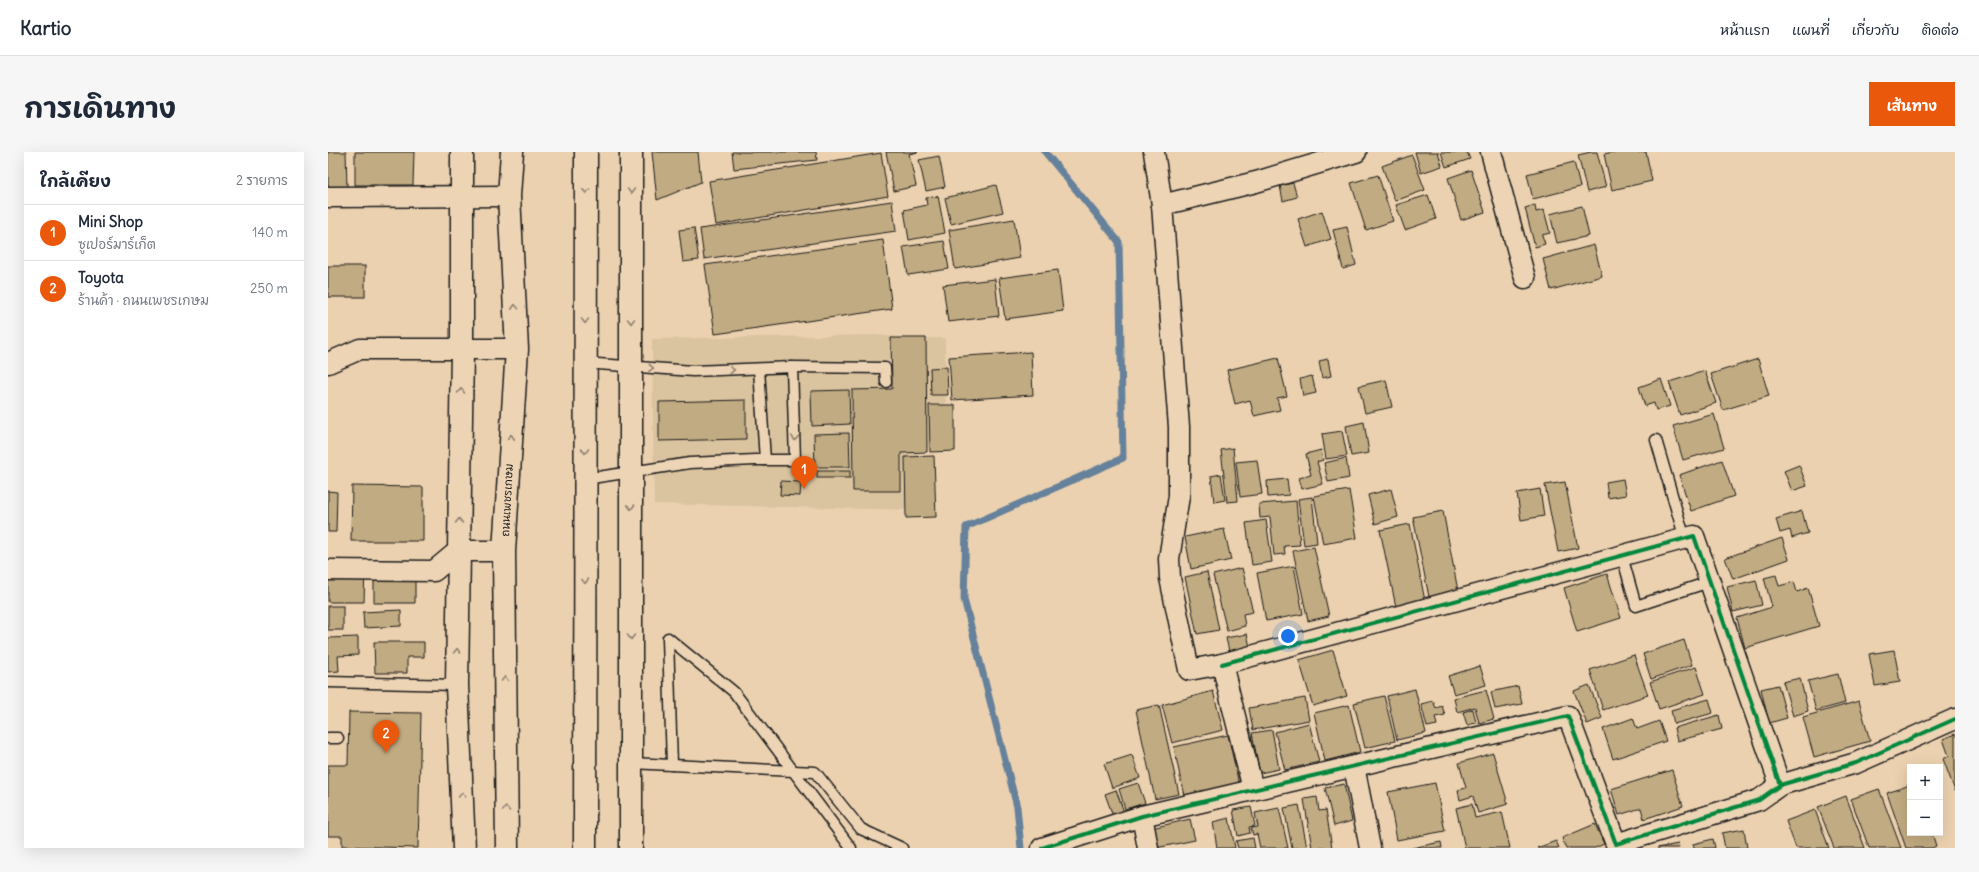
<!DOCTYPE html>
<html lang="th">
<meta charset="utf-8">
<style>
:root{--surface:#fff;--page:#f6f6f7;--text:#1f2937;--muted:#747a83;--line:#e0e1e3;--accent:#ea580c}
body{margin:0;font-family:Delius,"Playpen Sans Thai",sans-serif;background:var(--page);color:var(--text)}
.controls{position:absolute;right:12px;bottom:12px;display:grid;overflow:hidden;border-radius:0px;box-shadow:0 4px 16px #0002}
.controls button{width:36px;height:36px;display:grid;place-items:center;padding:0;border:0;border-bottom:1px solid var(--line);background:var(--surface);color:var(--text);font:20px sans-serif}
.you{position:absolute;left:960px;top:484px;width:14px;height:14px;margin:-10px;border:3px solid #fff;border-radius:50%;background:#1a73e8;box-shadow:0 0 0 6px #1a73e833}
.badge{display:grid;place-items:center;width:26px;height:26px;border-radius:50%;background:var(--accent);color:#fff;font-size:13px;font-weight:700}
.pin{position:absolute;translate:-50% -33px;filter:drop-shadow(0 1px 2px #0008)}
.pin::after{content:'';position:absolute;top:21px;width:14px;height:12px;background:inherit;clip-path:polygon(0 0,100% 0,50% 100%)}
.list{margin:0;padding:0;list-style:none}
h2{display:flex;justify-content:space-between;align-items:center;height:52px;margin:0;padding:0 16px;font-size:17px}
h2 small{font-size:13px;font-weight:400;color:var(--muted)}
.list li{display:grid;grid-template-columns:26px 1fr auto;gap:12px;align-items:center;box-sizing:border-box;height:56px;padding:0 16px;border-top:1px solid var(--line)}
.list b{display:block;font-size:15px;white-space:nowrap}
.list p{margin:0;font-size:13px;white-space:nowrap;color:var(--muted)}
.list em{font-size:13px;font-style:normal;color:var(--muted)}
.map{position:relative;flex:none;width:1627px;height:696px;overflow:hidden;border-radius:0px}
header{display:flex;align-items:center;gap:24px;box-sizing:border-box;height:56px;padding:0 20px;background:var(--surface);border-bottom:1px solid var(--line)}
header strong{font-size:19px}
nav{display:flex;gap:22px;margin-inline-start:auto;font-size:14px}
.intro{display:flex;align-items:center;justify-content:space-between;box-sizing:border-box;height:96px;padding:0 24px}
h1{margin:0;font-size:28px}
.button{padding:10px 18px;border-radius:0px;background:var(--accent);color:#fff;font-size:14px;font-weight:700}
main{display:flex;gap:24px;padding:0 24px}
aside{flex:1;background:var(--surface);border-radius:0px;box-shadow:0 4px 16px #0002}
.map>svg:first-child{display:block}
.built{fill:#dac39f}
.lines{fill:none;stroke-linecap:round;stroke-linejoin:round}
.stream{stroke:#65819b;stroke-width:7}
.building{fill:#c1ab82;stroke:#1c1c1c}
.service-casing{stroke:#1c1c1c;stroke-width:13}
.minor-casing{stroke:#1c1c1c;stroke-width:23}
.tertiary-casing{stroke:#1c1c1c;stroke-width:25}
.secondary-casing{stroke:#1c1c1c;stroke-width:25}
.service{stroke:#edd4b5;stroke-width:10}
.minor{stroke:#edd4b5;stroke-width:20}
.tertiary{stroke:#edd4b5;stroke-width:22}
.secondary{stroke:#edd4b5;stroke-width:22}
.cycleway-casing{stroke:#edd4b5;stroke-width:6}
.cycleway{stroke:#00873e;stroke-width:4}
.oneway{stroke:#8f8170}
.labels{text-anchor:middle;stroke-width:3.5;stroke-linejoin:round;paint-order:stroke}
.street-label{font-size:11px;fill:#1c1c1c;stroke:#edd4b5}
</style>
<header>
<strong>Kartio</strong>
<nav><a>หน้าแรก</a><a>แผนที่</a><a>เกี่ยวกับ</a><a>ติดต่อ</a></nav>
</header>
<div class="intro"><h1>การเดินทาง</h1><a class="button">เส้นทาง</a></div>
<main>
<aside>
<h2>ใกล้เคียง<small>2 รายการ</small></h2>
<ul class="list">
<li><span class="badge">1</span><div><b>Mini Shop</b><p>ซูเปอร์มาร์เก็ต</p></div><em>140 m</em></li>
<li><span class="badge">2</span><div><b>Toyota</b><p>ร้านค้า · ถนนเพชรเกษม</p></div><em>250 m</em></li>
</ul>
</aside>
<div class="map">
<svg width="1627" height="696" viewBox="0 0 1627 696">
<rect width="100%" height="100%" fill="#ebd1af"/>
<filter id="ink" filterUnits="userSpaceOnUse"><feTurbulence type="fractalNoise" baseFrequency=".025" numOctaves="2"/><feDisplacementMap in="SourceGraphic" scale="8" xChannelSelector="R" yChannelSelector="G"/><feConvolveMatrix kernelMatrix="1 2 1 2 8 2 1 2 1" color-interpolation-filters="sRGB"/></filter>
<g filter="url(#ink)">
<!-- built -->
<polygon class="built" points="548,183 578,186 617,186 618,295 590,296 590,358 326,352 324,187"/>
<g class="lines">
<!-- stream -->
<polyline class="stream" points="693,696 689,655 636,447 638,375 795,306 791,90 717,0"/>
</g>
<!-- building -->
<g class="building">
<polygon points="0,0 18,0 19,35 0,35"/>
<polygon points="27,0 86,0 85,33 27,33"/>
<polygon points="324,0 370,0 373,30 329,48"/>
<polygon points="404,0 488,0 489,8 406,17"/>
<polygon points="558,0 590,0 581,2 588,34 566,39"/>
<polygon points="1087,0 1110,0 1114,14 1093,21"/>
<polygon points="1113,0 1139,0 1142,7 1118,15"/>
<polygon points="1263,0 1269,0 1278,35 1259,40 1250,3"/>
<polygon points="1285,0 1318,0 1324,29 1284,38 1276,2"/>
<polygon points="553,1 560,44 388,73 381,29"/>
<polygon points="1084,3 1097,38 1067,49 1054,14"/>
<polygon points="611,4 617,35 598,39 591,8"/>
<polygon points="1246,10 1252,35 1205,47 1199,22"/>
<polygon points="1143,18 1157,60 1133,68 1120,26"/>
<polygon points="1050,23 1065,69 1038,78 1023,31"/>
<polygon points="965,31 969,45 955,49 952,34"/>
<polygon points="668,33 675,60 623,72 617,46"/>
<polygon points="1100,43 1108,67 1077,78 1068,53"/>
<polygon points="610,44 617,81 581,88 576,58 599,53 598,46"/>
<polygon points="564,49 568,79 376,107 372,77"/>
<polygon points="1207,53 1208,60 1216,58 1222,81 1214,83 1217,92 1207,95 1197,56"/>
<polygon points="1254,54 1261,84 1229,91 1222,62"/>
<polygon points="994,59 1003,87 979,95 970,67"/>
<polygon points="686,67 692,106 627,117 621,78"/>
<polygon points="1019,75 1028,113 1015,117 1005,78"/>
<polygon points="366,76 371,108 355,110 351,78"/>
<polygon points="555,88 564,157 387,182 377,113"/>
<polygon points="616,89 621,117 580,123 575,95"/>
<polygon points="1266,93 1274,124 1223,138 1215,107"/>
<rect x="0" y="114" width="37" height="31"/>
<polygon points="730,118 735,159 677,167 671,126"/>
<polygon points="667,127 671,164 620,170 615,133"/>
<polygon points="563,186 598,186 599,300 573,301 573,339 525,339 524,238 564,237"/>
<polygon points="703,200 705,243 624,248 621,205"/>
<polygon points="950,206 959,244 949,246 952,258 926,264 922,248 907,252 899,218"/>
<polygon points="1000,207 1003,224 994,226 991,209"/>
<polygon points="1430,207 1441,244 1395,258 1383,222"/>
<polygon points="619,215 620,243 603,243 602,216"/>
<polygon points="1377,219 1388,251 1352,263 1341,230"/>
<polygon points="984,224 988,241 975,244 972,227"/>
<polygon points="1333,227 1342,254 1328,258 1326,251 1317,254 1311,235"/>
<polygon points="1058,228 1064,255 1037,261 1031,234"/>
<polygon points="521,238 522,272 484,274 483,239"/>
<polygon points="418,248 418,287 331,289 331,250"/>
<polygon points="601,253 627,253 627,299 602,300"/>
<polygon points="1386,262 1396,296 1355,308 1345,274"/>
<polygon points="1036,270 1041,301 1023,304 1018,274"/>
<polygon points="1014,279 1019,304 998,307 994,282"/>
<polygon points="521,281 522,315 487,315 486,282"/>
<polygon points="905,296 910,349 899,350 893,298"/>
<polygon points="993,298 995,308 989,310 995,332 974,337 971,326 983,323 978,302"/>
<polygon points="606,304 608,365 578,366 577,305"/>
<polygon points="1018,306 1021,326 1000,330 996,311"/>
<polygon points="929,308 934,342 912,345 908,310"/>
<polygon points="1394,308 1406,344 1363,359 1351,323"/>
<polygon points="1471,313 1479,334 1464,339 1456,319"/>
<rect x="489" y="319" width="33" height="7"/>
<polygon points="893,322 897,348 886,350 883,324"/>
<polygon points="959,327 961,343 940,345 939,329"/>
<polygon points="1295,327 1298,343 1280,346 1278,330"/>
<polygon points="453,329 473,330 472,344 452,343"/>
<polygon points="1237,330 1250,396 1230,400 1217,333"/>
<polygon points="24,334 95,335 95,389 23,389"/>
<polygon points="1063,337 1070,365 1047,372 1040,343"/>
<polygon points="1212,337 1216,364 1193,368 1189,341"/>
<polygon points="1021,338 1029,386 995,392 986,344"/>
<polygon points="0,339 9,340 8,380 0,380"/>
<polygon points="984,345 989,391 976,393 970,347"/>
<polygon points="968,349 972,393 956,394 957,402 946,403 942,365 932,366 931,352"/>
<polygon points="1115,359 1130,439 1101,445 1085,365"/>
<polygon points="1474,359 1480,381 1464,386 1462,378 1452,381 1448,367"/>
<polygon points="938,368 944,410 924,413 918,371"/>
<polygon points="1082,372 1097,449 1068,455 1052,378"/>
<polygon points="896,377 903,408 863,417 857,385"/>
<polygon points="1454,386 1461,407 1405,427 1397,406"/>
<polygon points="986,395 1001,464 980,469 965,399"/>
<polygon points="966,414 975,462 938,469 929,421"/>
<polygon points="0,415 37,415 36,450 0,450"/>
<polygon points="914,416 925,460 915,462 917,474 899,479 885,423"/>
<polygon points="879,420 891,478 869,482 857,425"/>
<polygon points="1279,422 1293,466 1249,480 1236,436"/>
<polygon points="46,423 87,424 87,451 46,451"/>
<polygon points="1448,423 1451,434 1466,430 1469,440 1480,436 1491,474 1417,496 1409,466 1444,455 1436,426"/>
<polygon points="1428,428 1434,453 1405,460 1399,435"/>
<rect x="0" y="454" width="15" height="24"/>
<polygon points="73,458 73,474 36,476 35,460"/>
<polygon points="919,482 922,495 901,499 898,486"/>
<polygon points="30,485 30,503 10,504 11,519 0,520 0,486"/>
<polygon points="1356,488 1364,513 1323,527 1315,502"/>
<polygon points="46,490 96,490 96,505 79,505 79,521 47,521"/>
<polygon points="1005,498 1019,544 985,554 971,508"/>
<polygon points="1566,498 1572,530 1547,534 1541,502"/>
<polygon points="1306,503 1320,543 1275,558 1262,518"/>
<polygon points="1152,514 1158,533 1126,542 1120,524"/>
<polygon points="1368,515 1377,542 1331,557 1322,530"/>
<polygon points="1510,522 1517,551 1488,559 1480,529"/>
<polygon points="1472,526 1480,559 1465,564 1455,530"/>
<polygon points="1261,533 1274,566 1259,572 1246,539"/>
<polygon points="1450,533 1459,566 1441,571 1433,537"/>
<polygon points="1190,534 1194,552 1167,557 1163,540"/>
<polygon points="1087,537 1098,581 1069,588 1059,544"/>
<polygon points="1158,538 1166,567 1151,571 1147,555 1129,560 1126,546"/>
<polygon points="885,539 895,578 844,591 834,553"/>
<polygon points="1056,544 1067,589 1037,596 1026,551"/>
<polygon points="977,546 981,568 925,578 921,556"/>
<polygon points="1381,547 1385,561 1346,572 1343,558"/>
<polygon points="1105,549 1108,556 1114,554 1117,563 1107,565 1109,573 1099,575 1093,552"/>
<polygon points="1531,549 1542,589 1486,605 1475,565"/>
<polygon points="831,553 851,642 827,647 808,558"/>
<polygon points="1021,553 1032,600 997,609 986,561"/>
<polygon points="1145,557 1148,571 1139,573 1135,560"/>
<polygon points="21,560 93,561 90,696 14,694 14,684 0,684 0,613 20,613"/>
<polygon points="1391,563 1394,577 1349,589 1346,576"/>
<polygon points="1305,566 1309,577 1331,569 1338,589 1285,607 1275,577"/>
<polygon points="981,571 991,610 957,618 947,580"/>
<polygon points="944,578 951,617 932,621 924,581"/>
<polygon points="1627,582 1627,639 1615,607 1621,604 1615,587"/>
<polygon points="900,583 911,632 856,644 846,595"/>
<polygon points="1165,601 1180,652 1150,661 1145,644 1132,648 1130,638 1138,636 1131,611"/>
<polygon points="804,603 812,626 784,636 776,612"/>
<polygon points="1344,618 1355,654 1316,667 1313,656 1291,663 1283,637"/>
<polygon points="810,631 817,651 797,657 791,637"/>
<polygon points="1107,631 1117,679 1069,688 1060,640"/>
<polygon points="1016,632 1024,669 1006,674 997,636"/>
<polygon points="1582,633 1582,681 1604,681 1608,694 1604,696 1578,696 1559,641"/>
<polygon points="1551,637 1573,696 1541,696 1523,647"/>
<polygon points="788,638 796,660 785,664 777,642"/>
<polygon points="1518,644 1537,696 1506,696 1490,655"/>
<polygon points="989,645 991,659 998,658 1004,696 984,696 976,647"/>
<polygon points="1144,652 1147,666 1174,660 1182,696 1137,696 1128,656"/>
<polygon points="971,653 979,696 964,696 956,656"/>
<polygon points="923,655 927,674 921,675 922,681 910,684 905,658"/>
<polygon points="951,656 960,696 932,696 929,682 925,683 923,676 930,675 927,661"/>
<polygon points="1487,658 1501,696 1468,696 1458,669"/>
<polygon points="901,666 907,696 889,696 885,670"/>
<polygon points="862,667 867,688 828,696 824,676"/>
<polygon points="1267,672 1276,692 1267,696 1238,696 1234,686"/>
<polygon points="1416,677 1419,696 1397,696 1394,681"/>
<polygon points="925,686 927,696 910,696 908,689"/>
<polygon points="1385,687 1387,696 1366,696 1365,692"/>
<polygon points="1228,689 1231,696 1209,696"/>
<polygon points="1113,690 1114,696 1084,696"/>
<polygon points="1350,692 1351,696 1329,696"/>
</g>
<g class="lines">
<!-- service casing -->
<g class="service-casing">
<g id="service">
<polyline points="256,211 365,219 464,215 467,308 427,308 362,311 257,327"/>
<polyline points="464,215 557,216 558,230"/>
<polyline points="431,217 437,308"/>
<polyline points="1328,288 1357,387"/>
<polyline points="1294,404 1308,454 1381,430"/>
<polyline points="0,530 129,533"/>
<polyline points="0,586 10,586"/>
<polyline points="303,611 487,620 533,677 574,696"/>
<polyline points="344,613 340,486 406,540 523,696"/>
</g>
</g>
<!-- minor casing -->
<g class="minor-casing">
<g id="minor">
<polyline points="826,0 834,53 851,275 851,344 841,407 842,426 861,518 894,512 925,637"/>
<polyline points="1163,0 1197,126"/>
<polyline points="0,45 181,44"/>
<polyline points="834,53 928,30 1028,0"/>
<polyline points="0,211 32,197 189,197"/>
<polyline points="0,418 106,419 130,399 176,399"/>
<polyline points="894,512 1366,384 1452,633"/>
<polyline points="1026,614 1042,696"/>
<polyline points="814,664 820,696"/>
<polyline points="714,696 814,664 1240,564 1288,692 1431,648 1452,633 1528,611 1627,567"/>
</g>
</g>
<!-- tertiary casing -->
<g class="tertiary-casing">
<g id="tertiary">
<polyline points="134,0 134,198 129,533 136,696"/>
<polyline points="303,696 303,0"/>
</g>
</g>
<!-- secondary casing -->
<g class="secondary-casing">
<g id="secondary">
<polyline points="179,696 176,399 189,197 181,44 184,0"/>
<polyline points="257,696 258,0"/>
</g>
</g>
<!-- service -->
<use href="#service" class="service"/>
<!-- minor -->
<use href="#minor" class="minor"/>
<!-- tertiary -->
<use href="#tertiary" class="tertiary"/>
<!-- secondary -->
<use href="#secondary" class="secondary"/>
<!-- cycleway casing -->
<g class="cycleway-casing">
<g id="cycleway">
<polyline points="894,512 1366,384 1452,633"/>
<polyline points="714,696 814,664 1240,564 1288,692 1431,648 1452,633 1528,611 1627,567"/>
</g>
</g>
<!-- cycleway -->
<use href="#cycleway" class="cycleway"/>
</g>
<!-- one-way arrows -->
<defs><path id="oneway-chevron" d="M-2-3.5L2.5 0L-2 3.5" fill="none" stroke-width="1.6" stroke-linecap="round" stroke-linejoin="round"/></defs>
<g class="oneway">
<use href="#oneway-chevron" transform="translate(258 39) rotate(90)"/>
<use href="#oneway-chevron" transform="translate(303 39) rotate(90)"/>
<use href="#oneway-chevron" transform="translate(187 155) rotate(-93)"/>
<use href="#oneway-chevron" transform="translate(257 169) rotate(90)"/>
<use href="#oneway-chevron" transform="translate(303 169) rotate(90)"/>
<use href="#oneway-chevron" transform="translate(323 216) rotate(4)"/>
<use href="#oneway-chevron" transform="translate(404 218) rotate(-1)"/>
<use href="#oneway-chevron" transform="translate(133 239) rotate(-89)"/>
<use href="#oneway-chevron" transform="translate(183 285) rotate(-87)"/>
<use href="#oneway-chevron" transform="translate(467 286) rotate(92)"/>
<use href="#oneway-chevron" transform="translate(257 299) rotate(90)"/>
<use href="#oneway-chevron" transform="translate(303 355) rotate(90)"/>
<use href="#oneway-chevron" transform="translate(131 369) rotate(-89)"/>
<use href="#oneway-chevron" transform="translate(257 429) rotate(90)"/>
<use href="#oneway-chevron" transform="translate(303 485) rotate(90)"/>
<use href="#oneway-chevron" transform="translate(129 499) rotate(-89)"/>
<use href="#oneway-chevron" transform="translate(177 527) rotate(-90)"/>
<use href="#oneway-chevron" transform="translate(134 643) rotate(-92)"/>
<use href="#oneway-chevron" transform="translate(178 657) rotate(-90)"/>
</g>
</g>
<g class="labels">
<!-- street labels -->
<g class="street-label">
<text transform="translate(179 348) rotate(-87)" y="4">ถนนเพชรเกษม</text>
</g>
</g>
</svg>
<div class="controls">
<button>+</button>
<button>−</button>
</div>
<div class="you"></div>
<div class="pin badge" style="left:476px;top:337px">1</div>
<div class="pin badge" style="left:58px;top:601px">2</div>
</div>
</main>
